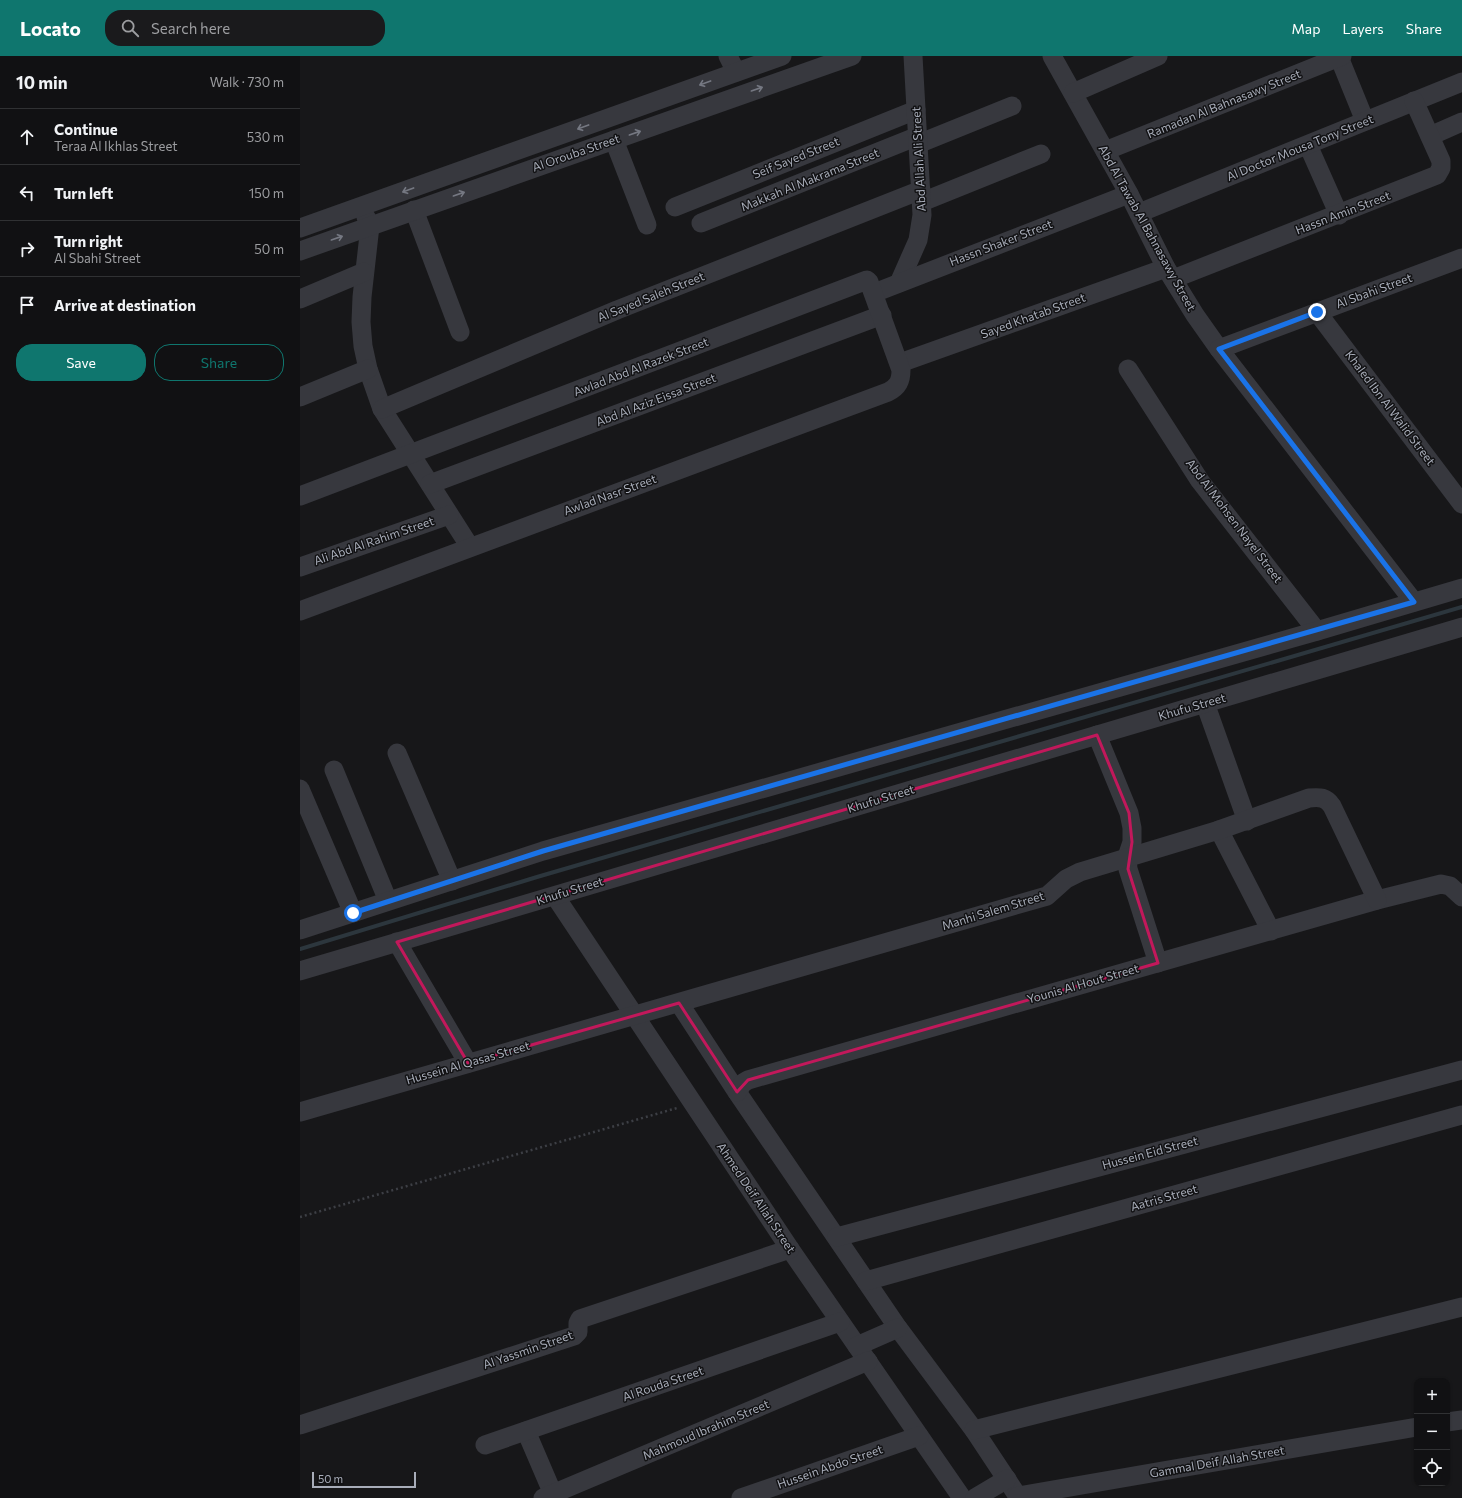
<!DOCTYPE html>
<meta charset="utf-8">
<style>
:root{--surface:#111113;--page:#1a1a1c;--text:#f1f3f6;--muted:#9c9da0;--line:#303133;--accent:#0f766e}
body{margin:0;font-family:Commissioner,sans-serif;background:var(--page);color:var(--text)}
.controls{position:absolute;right:12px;bottom:12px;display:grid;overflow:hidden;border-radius:8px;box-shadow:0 1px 3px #0004}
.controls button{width:36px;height:36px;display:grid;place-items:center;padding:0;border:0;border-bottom:1px solid var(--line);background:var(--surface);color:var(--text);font:20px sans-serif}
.scale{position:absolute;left:12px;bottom:10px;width:104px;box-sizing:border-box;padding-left:4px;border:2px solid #a8adb9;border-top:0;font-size:11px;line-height:14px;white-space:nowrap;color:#a8adb9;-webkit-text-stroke:3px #121214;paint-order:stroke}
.stop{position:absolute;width:12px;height:12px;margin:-9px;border:3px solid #1a73e8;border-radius:50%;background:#fff}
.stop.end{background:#1a73e8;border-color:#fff;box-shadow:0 1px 4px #0008}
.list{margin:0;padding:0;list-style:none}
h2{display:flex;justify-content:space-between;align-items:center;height:52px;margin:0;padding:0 16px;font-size:17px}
h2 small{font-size:13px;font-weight:400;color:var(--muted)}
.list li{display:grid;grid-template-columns:26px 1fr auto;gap:12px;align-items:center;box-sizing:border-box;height:56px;padding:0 16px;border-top:1px solid var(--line)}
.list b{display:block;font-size:15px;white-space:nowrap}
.list p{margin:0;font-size:13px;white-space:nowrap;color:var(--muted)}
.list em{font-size:13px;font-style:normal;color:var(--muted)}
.actions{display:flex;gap:8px;padding:12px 16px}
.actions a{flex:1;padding:9px 0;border:1px solid var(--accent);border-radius:16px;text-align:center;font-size:14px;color:var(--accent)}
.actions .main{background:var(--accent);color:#fff}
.icon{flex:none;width:22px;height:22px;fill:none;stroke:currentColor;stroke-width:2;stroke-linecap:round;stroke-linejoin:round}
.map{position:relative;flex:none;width:1162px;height:1442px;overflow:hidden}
header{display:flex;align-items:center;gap:24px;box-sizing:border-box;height:56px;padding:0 20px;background:var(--accent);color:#fff}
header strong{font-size:19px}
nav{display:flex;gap:22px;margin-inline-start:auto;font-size:14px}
.search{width:280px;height:36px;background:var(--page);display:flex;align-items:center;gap:10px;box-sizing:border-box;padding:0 14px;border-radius:16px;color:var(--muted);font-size:15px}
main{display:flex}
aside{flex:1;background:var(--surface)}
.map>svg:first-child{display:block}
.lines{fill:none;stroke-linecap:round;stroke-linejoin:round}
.stream{stroke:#2c363d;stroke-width:4}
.path{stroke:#3d3f45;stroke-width:2.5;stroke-dasharray:2 3;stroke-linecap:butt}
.minor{stroke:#37383e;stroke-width:19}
.oneway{stroke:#757882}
.route{stroke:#1a73e8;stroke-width:5}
.marked{fill:none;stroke:#c2185b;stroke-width:3;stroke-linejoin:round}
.labels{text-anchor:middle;stroke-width:3;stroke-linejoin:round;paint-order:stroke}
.street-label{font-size:12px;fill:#a8adb9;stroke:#121214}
</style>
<header>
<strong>Locato</strong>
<div class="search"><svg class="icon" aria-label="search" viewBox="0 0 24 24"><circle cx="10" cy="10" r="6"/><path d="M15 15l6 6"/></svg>Search here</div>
<nav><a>Map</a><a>Layers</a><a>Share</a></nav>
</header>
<main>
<aside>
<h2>10 min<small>Walk · 730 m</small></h2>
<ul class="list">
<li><svg class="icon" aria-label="ahead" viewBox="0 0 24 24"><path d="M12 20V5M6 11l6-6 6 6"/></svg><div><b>Continue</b><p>Teraa Al Ikhlas Street</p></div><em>530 m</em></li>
<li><svg class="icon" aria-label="left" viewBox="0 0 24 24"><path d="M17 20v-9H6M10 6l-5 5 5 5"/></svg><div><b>Turn left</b></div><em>150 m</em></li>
<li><svg class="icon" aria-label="right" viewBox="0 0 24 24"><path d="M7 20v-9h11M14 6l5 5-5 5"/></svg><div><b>Turn right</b><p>Al Sbahi Street</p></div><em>50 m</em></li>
<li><svg class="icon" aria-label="arrive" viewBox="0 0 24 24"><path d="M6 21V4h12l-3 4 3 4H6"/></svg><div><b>Arrive at destination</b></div></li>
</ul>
<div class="actions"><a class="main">Save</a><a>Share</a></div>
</aside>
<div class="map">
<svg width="1162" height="1442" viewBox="0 0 1162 1442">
<rect width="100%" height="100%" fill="#171719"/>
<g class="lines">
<!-- stream -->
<polyline class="stream" points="0,893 237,821 1162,551"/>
<!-- path -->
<polyline class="path" points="0,1161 377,1052"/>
<!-- minor -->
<g class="minor">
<polyline points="428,0 436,16"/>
<polyline points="752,0 829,138 866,212 895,259 919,293 1114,546"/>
<polyline points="1039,1 1065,65"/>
<polyline points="773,37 858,0"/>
<polyline points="1130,80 1162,66"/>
<polyline points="314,84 347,169"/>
<polyline points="618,88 712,50"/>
<polyline points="1008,89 1039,159"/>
<polyline points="805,95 1042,0"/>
<polyline points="622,146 741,98"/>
<polyline points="375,151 616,54"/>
<polyline points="114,154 160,276"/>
<polyline points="839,157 1162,26"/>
<polyline points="66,161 70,170 62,241 61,266 63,290 68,313 82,353 170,491"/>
<polyline points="401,167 618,80"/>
<polyline points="0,172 482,0"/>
<polyline points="0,195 552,0"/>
<polyline points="873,223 1137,119 1141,112 1141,105 1114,45"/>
<polyline points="599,227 618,184 622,159 613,0"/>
<polyline points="574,237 829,138"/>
<polyline points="0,243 64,216"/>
<polyline points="1017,256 1162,448"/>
<polyline points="919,293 1162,202"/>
<polyline points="600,307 866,212"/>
<polyline points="828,313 900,425 1017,575"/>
<polyline points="0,341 68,313"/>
<polyline points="82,353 317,254 621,134"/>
<polyline points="130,428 582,259"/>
<path d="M 0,440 L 567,224 L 569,226 L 601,314 C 601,325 598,331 588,336 L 0,555"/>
<polyline points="0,511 149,459"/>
<polyline points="905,647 947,765"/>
<polyline points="797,679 829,757 832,772 832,786 827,801 828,813 858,907"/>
<polyline points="97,697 152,825"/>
<polyline points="34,714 88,845"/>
<polyline points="0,733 53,857"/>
<polyline points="919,774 971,875"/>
<polyline points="255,840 490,1193 662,1442"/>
<polyline points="0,874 243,795 1017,575 1162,532"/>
<polyline points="97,886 168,1007"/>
<polyline points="0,915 1162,571"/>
<polyline points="379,947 437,1036 598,1272 674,1374 719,1442"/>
<polyline points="437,1036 443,1027 448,1024 1077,844 1141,828 1150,830 1162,841"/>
<path d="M 0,1056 L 747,840 L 766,823 L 780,816 L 919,774 L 1009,742 C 1020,741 1026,741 1032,750 L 1077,844"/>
<polyline points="537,1181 1162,1014"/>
<polyline points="566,1225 1162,1059"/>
<polyline points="557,1290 598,1272"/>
<polyline points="1147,1366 1162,1364"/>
<polyline points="0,1369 274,1280 278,1276 278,1267 280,1263 490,1193"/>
<polyline points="674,1374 1162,1251"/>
<polyline points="226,1375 253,1438"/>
<polyline points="185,1389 540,1266"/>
<polyline points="718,1440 1117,1371"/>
<polyline points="243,1442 568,1305"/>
<polyline points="441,1442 619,1380"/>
<polyline points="675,1442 707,1423"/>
</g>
</g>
<!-- one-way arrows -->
<defs><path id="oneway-shaft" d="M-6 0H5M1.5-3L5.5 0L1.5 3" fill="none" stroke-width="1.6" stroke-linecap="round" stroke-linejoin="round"/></defs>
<g class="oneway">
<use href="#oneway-shaft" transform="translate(405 27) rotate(160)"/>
<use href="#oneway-shaft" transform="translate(457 33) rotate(-19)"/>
<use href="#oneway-shaft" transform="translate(283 71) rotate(160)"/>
<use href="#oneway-shaft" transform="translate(335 77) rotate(-19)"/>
<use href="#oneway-shaft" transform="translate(108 134) rotate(160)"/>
<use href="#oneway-shaft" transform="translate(159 138) rotate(-19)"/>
<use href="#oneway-shaft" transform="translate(37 182) rotate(-19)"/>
</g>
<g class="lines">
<!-- route -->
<polyline class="route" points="53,857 243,795 1114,546 919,293 1017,256"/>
</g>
<!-- marked area -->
<path class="marked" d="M 797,679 L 829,757 L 832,786 L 828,813 L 858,907 L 448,1024 L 437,1036 L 379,947 L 168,1007 L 97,886 Z"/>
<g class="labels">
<!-- street labels -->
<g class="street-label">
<text transform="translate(924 48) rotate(-22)" y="4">Ramadan Al Bahnasawy Street</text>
<text transform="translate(1000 92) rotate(-22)" y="4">Al Doctor Mousa Tony Street</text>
<text transform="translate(276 97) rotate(-19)" y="4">Al Orouba Street</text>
<text transform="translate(496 102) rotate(-22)" y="4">Seif Sayed Street</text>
<text transform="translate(619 103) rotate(-93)" y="4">Abd Allah Ali Street</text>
<text transform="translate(510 124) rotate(-22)" y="4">Makkah Al Makrama Street</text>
<text transform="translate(1043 157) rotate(-21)" y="4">Hassn Amin Street</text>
<text transform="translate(847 172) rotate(61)" y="4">Abd Al Tawab Al Bahnasawy Street</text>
<text transform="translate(701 187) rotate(-21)" y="4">Hassn Shaker Street</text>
<text transform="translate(1074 235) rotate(-20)" y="4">Al Sbahi Street</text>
<text transform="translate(351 241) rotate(-22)" y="4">Al Sayed Saleh Street</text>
<text transform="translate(733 260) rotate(-20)" y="4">Sayed Khatab Street</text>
<text transform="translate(341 311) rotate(-21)" y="4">Awlad Abd Al Razek Street</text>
<text transform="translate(356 344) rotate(-21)" y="4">Abd Al Aziz Eissa Street</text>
<text transform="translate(1090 352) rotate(53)" y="4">Khaled Ibn Al Walid Street</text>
<text transform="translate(310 439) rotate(-20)" y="4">Awlad Nasr Street</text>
<text transform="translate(934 465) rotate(53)" y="4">Abd Al Mohsen Nayel Street</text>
<text transform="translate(74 485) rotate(-19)" y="4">Ali Abd Al Rahim Street</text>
<text transform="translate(892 651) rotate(-16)" y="4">Khufu Street</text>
<text transform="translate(581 743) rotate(-17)" y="4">Khufu Street</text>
<text transform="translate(270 835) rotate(-17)" y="4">Khufu Street</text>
<text transform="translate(693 855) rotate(-17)" y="4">Manhi Salem Street</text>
<text transform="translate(783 928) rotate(-16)" y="4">Younis Al Hout Street</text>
<text transform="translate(168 1007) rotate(-16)" y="4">Hussein Al Qasas Street</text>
<text transform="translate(850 1097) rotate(-15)" y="4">Hussein Eid Street</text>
<text transform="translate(456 1142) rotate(56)" y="4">Ahmed Deif Allah Street</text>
<text transform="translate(864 1142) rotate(-16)" y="4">Aatris Street</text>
<text transform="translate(228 1294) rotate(-19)" y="4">Al Yassmin Street</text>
<text transform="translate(363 1328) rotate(-19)" y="4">Al Rouda Street</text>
<text transform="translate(406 1374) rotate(-23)" y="4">Mahmoud Ibrahim Street</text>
<text transform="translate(917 1406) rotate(-10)" y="4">Gammal Deif Allah Street</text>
<text transform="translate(530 1411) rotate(-19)" y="4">Hussein Abdo Street</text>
</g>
</g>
</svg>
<div class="controls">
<button>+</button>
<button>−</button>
<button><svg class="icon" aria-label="locate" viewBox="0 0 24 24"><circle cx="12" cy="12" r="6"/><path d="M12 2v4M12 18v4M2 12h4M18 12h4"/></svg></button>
</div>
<div class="scale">50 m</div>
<div class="stop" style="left:53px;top:857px"></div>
<div class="stop end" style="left:1017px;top:256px"></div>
</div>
</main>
